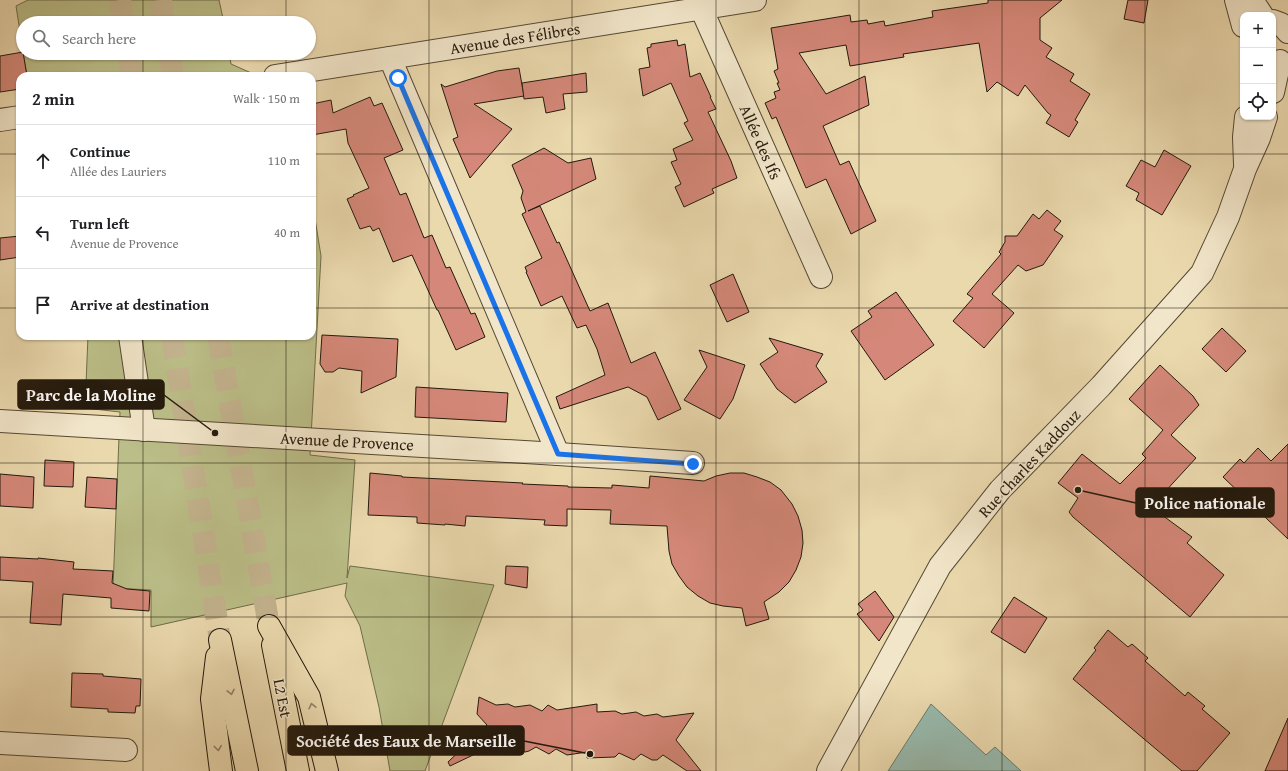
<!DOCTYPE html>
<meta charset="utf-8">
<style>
:root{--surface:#fff;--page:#f6f6f6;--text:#202124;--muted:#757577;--line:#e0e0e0}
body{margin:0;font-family:"Gentium Book Plus",serif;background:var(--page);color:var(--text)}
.controls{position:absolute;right:12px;top:12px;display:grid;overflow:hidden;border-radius:8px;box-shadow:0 1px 3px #0004}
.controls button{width:36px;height:36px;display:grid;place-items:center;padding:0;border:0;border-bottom:1px solid var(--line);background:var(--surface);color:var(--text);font:20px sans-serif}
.stop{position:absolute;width:12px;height:12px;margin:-9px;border:3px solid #1a73e8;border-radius:50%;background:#fff}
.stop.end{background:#1a73e8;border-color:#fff;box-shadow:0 1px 4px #0008}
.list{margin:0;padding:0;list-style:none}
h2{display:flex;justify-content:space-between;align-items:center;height:52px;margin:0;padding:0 16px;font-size:17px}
h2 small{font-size:13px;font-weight:400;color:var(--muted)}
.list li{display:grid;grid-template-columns:26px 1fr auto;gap:12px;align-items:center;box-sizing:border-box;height:72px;padding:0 16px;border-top:1px solid var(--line)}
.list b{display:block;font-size:15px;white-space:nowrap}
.list p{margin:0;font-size:13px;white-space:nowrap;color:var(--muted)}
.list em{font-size:13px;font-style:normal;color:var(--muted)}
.icon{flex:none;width:22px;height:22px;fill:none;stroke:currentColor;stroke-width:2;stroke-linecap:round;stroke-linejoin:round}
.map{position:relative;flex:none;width:1288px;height:771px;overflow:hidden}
.search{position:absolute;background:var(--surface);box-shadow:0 1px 3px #0004;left:16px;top:16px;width:300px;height:44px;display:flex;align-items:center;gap:10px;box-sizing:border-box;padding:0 14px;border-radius:22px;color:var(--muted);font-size:15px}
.panel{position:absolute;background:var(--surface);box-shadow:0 1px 3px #0004;left:16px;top:72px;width:300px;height:268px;border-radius:12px}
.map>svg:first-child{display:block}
.green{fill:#bbbe88;stroke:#6f6c4a}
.water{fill:#98baad;stroke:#697a6d}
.building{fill:#d58879;stroke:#23190c}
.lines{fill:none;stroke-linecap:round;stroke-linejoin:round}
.highway-tunnel{stroke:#c3b38e;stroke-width:22;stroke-dasharray:22 11;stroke-linecap:butt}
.minor-casing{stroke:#554934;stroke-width:24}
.highway-casing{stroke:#23190c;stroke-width:24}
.minor{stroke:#f2e6ca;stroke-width:22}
.highway{stroke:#ebd9ae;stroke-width:22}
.oneway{stroke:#918365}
.route{stroke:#1a73e8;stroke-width:5}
.grid{fill:none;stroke:#23190c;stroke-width:1;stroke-opacity:0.55}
.labels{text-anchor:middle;stroke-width:3;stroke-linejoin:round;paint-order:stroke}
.street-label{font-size:16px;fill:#23190c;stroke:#f2e6ca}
.leader{fill:none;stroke:#23190c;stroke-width:1.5}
.callout-dot{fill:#23190c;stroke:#f2e6ca;stroke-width:1.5}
.callout{fill:#23190c;stroke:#23190c;stroke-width:1.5}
.callout-label{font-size:17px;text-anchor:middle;font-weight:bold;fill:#fff}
</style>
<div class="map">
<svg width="1288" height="771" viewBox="0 0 1288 771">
<rect width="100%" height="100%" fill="#ebd9ae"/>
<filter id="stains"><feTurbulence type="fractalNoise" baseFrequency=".005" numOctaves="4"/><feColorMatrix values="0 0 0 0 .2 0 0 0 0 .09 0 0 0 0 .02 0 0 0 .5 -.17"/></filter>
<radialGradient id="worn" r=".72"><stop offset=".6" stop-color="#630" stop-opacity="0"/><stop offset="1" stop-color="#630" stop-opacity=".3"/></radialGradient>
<!-- green -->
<g class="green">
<polygon points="28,0 219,0 224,23 23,23 23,51 16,6"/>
<polygon points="23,53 229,53 231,64 258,76 27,76"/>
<polygon points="312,200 321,256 310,455 355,460 347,578 350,566 494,585 425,771 390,771 379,707 360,626 345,596 347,583 151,627 151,590 113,588 120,412 85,408 88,336 312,336"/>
</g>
<!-- water -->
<polygon class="water" points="931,704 986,755 995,747 1021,771 888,771"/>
<!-- building -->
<g class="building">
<polygon points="988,0 1062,0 1040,18 1040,40 1052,48 1046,57 1074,74 1070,81 1090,94 1075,120 1078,122 1069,137 1046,123 1051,115 1048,113 1025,85 1018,96 997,82 987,92 979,43 903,54 904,57 850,66 846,45 799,53 826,94 865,76 869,105 823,126 840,165 849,161 876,221 851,234 826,179 806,188 776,117 772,119 765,103 776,98 774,92 780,90 777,83 779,83 774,71 778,69 771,28 850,15 851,22 867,20 868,24 884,21 885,26 933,17 932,11 988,3"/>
<polygon points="1128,0 1148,0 1144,23 1124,19"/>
<polygon points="677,40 678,46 685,44 690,77 700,73 711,97 710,97 716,109 708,112 731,161 737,178 712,189 714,193 684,207 675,187 681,184 671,162 677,160 673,149 693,140 684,123 688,121 671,83 643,96 639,69 650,67 647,48 651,47 651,44"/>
<polygon points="23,52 27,76 20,76 20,89 0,92 0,56"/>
<polygon points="519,68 524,96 474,104 512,129 470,178 453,139 458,137 441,84 445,87 497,71"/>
<polygon points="586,73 587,92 563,94 565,109 546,113 543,97 524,99 522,83"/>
<polygon points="370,97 374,106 382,103 403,150 384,158 400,195 406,193 424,238 432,235 446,268 450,267 471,314 475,313 485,337 456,350 438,310 437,310 412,255 393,262 379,228 373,231 370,226 360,229 347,199 354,196 353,195 369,188 348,143 346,129 312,135 312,104 331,100 333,113"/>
<polygon points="544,148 568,163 591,158 596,179 528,211 540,206 557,243 559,242 590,311 608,303 631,363 655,352 681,409 658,420 647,397 628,387 560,409 556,397 605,375 597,349 586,325 577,328 562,296 541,306 526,272 527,272 525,267 542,258 522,214 526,212 521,198 523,191 512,165"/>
<polygon points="1164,150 1191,166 1162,215 1136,200 1139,193 1126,186 1141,160 1155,167"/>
<polygon points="1047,210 1061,221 1054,230 1063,236 1043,265 1026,271 1018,265 992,294 1014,313 984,348 953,321 973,298 967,294 1001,254 999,252 1005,242 1005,236 1017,236 1033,214 1039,219"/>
<polygon points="20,236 20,257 0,260 0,238"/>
<polygon points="733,274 749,312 727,322 710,285"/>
<polygon points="896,292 934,345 885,380 851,331 872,317 868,311"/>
<polygon points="1222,328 1246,351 1226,372 1202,349"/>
<polygon points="322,335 398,339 396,377 361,393 362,371 339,368 333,372 325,372 320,364"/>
<polygon points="769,338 823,354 816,366 827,382 795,403 777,389 760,364 778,352"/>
<polygon points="699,350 745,365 733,399 720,419 684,400 707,367"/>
<polygon points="1160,365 1193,396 1199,405 1171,435 1196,458 1151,507 1192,537 1187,543 1224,575 1190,617 1073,517 1069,512 1078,498 1058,483 1082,454 1120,484 1146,458 1142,454 1163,430 1129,399"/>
<polygon points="416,387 508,393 506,422 415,417"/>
<polygon points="1288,444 1288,539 1223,477 1240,459 1244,463 1258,448 1271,461"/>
<polygon points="45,460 74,462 73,487 44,486"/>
<polygon points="370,473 402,476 402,477 523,483 522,484 568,486 568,487 612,488 612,485 649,488 650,476 704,481 716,476 730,473 744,473 757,477 770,482 781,490 792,504 798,516 802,530 803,543 801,557 796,570 789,582 779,592 764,602 769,619 746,626 742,608 723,606 710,603 698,596 687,587 679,576 672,564 669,551 667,526 610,524 611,510 567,509 567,526 544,525 545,520 466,516 465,526 445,524 445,525 417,523 417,517 368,515"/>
<polygon points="0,474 34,477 33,508 0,506"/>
<polygon points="87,477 117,479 116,509 85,507"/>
<polygon points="0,557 38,559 38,558 74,562 73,569 113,571 112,583 127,589 150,591 149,611 111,608 111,598 63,594 61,625 30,623 33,582 0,580"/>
<polygon points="506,566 528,567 527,588 505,584"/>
<polygon points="875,591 894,617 879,641 857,614 863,610 858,604"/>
<polygon points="1014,597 1047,618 1025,653 991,632"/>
<polygon points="1108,630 1128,647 1132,644 1148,658 1145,661 1185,696 1188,692 1205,706 1202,709 1230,733 1197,771 1182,771 1073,679 1096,650 1094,648"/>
<polygon points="72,673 103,674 103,676 141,679 140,706 136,706 135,713 108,712 108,709 71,707"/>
<polygon points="479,697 496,705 508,704 515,707 530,705 542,711 548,705 557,710 597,704 597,712 615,711 622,714 636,712 644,716 657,714 663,717 694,713 676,740 701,771 687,771 663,755 657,760 652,760 641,754 634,760 619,753 615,757 587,758 587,752 567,755 556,749 549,754 536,747 529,751 525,752 513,746 508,750 503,750 494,745 450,766 448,762 487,725 477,714"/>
<polygon points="1288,718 1288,771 1265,771"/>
</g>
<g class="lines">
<!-- highway-tunnel -->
<g class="highway-tunnel">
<polyline points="120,0 124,23"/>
<polyline points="161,0 164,23"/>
<polyline points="128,53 132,76"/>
<polyline points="169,53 173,76"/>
<polyline points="172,336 220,640"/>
<polyline points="218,336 269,626"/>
</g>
<!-- minor casing -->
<g class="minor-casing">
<g id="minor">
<polyline points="1236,0 1243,26"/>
<polyline points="1252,0 1262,15"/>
<polyline points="701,8 821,277"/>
<polyline points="1273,21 1281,24 1288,32"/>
<polyline points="390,58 558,454"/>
<polyline points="275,76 755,0"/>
<polyline points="1273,92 1280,61"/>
<polyline points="0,120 20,117"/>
<polyline points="1245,164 1244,137 1246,117"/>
<polyline points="130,336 144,430"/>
<polyline points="0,421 558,454 693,463"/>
<polyline points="0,743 126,750"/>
<polyline points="828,771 940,566 1000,490 1101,386 1202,273 1228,217 1245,169 1259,138 1266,117"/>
</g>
</g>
<!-- highway casing -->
<g class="highway-casing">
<g id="highway">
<polyline points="269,626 309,697 327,771"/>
<polyline points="220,640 247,771"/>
<polyline points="273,645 298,771"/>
<polyline points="217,657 212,699 221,771"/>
</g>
</g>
<!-- minor -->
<use href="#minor" class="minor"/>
<!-- highway -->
<use href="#highway" class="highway"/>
</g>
<!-- one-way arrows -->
<defs><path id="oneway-chevron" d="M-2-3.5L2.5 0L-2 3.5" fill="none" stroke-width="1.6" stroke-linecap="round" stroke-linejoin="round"/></defs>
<g class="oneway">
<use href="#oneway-chevron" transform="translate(231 692) rotate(78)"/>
<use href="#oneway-chevron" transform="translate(312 706) rotate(-103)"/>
<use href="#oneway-chevron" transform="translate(218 748) rotate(83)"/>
</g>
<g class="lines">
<!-- route -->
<polyline class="route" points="398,78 558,454 693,464"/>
</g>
<!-- grid -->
<path class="grid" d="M 143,0 L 143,23M 286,0 L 286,23M 429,0 L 429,771M 572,0 L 572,771M 716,0 L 716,771M 859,0 L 859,771M 1002,0 L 1002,771M 1145,0 L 1145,771M 143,53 L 143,76M 286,53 L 286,76M 0,154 L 20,154M 312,154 L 1288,154M 0,308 L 20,308M 312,308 L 1288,308M 143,336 L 143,771M 286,336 L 286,771M 0,463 L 1288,463M 0,617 L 1288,617"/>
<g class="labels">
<!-- street labels -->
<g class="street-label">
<text transform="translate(515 38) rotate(-9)" y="6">Avenue des Félibres</text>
<text transform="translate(761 142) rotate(66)" y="6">Allée des Ifs</text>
<text transform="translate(347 441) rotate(3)" y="6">Avenue de Provence</text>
<text transform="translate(1029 463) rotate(-47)" y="6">Rue Charles Kaddouz</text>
<text transform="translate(283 698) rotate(79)" y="6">L2 Est</text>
</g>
</g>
<!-- callouts -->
<path class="leader" d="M215 433L164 395M1078 490L1136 503M590 754L524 741"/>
<g class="callout-dot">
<circle cx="215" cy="433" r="4"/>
<circle cx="1078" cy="490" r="4"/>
<circle cx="590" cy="754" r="4"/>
</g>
<g class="callout">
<rect x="18" y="380" width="146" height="29" rx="4"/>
<rect x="1136" y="488" width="138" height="29" rx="4"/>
<rect x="288" y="726" width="236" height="29" rx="4"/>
</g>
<g class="callout-label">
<text x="91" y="401">Parc de la Moline</text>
<text x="1205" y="509">Police nationale</text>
<text x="406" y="747">Société des Eaux de Marseille</text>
</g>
<rect width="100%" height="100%" filter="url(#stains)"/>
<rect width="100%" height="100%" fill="url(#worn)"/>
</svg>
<div class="controls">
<button>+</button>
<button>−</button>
<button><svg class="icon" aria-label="locate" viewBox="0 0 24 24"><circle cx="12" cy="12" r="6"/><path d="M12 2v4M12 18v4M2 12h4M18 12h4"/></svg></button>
</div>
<div class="stop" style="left:398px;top:78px"></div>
<div class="stop end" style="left:693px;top:464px"></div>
<div class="search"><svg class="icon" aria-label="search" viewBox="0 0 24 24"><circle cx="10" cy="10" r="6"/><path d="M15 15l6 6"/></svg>Search here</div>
<section class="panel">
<h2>2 min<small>Walk · 150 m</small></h2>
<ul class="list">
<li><svg class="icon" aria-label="ahead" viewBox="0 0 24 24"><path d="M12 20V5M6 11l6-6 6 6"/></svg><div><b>Continue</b><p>Allée des Lauriers</p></div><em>110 m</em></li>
<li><svg class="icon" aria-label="left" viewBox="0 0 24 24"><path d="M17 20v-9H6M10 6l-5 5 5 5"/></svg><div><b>Turn left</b><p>Avenue de Provence</p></div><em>40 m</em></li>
<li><svg class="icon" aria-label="arrive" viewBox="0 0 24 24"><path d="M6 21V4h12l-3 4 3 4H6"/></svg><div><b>Arrive at destination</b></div></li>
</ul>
</section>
</div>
